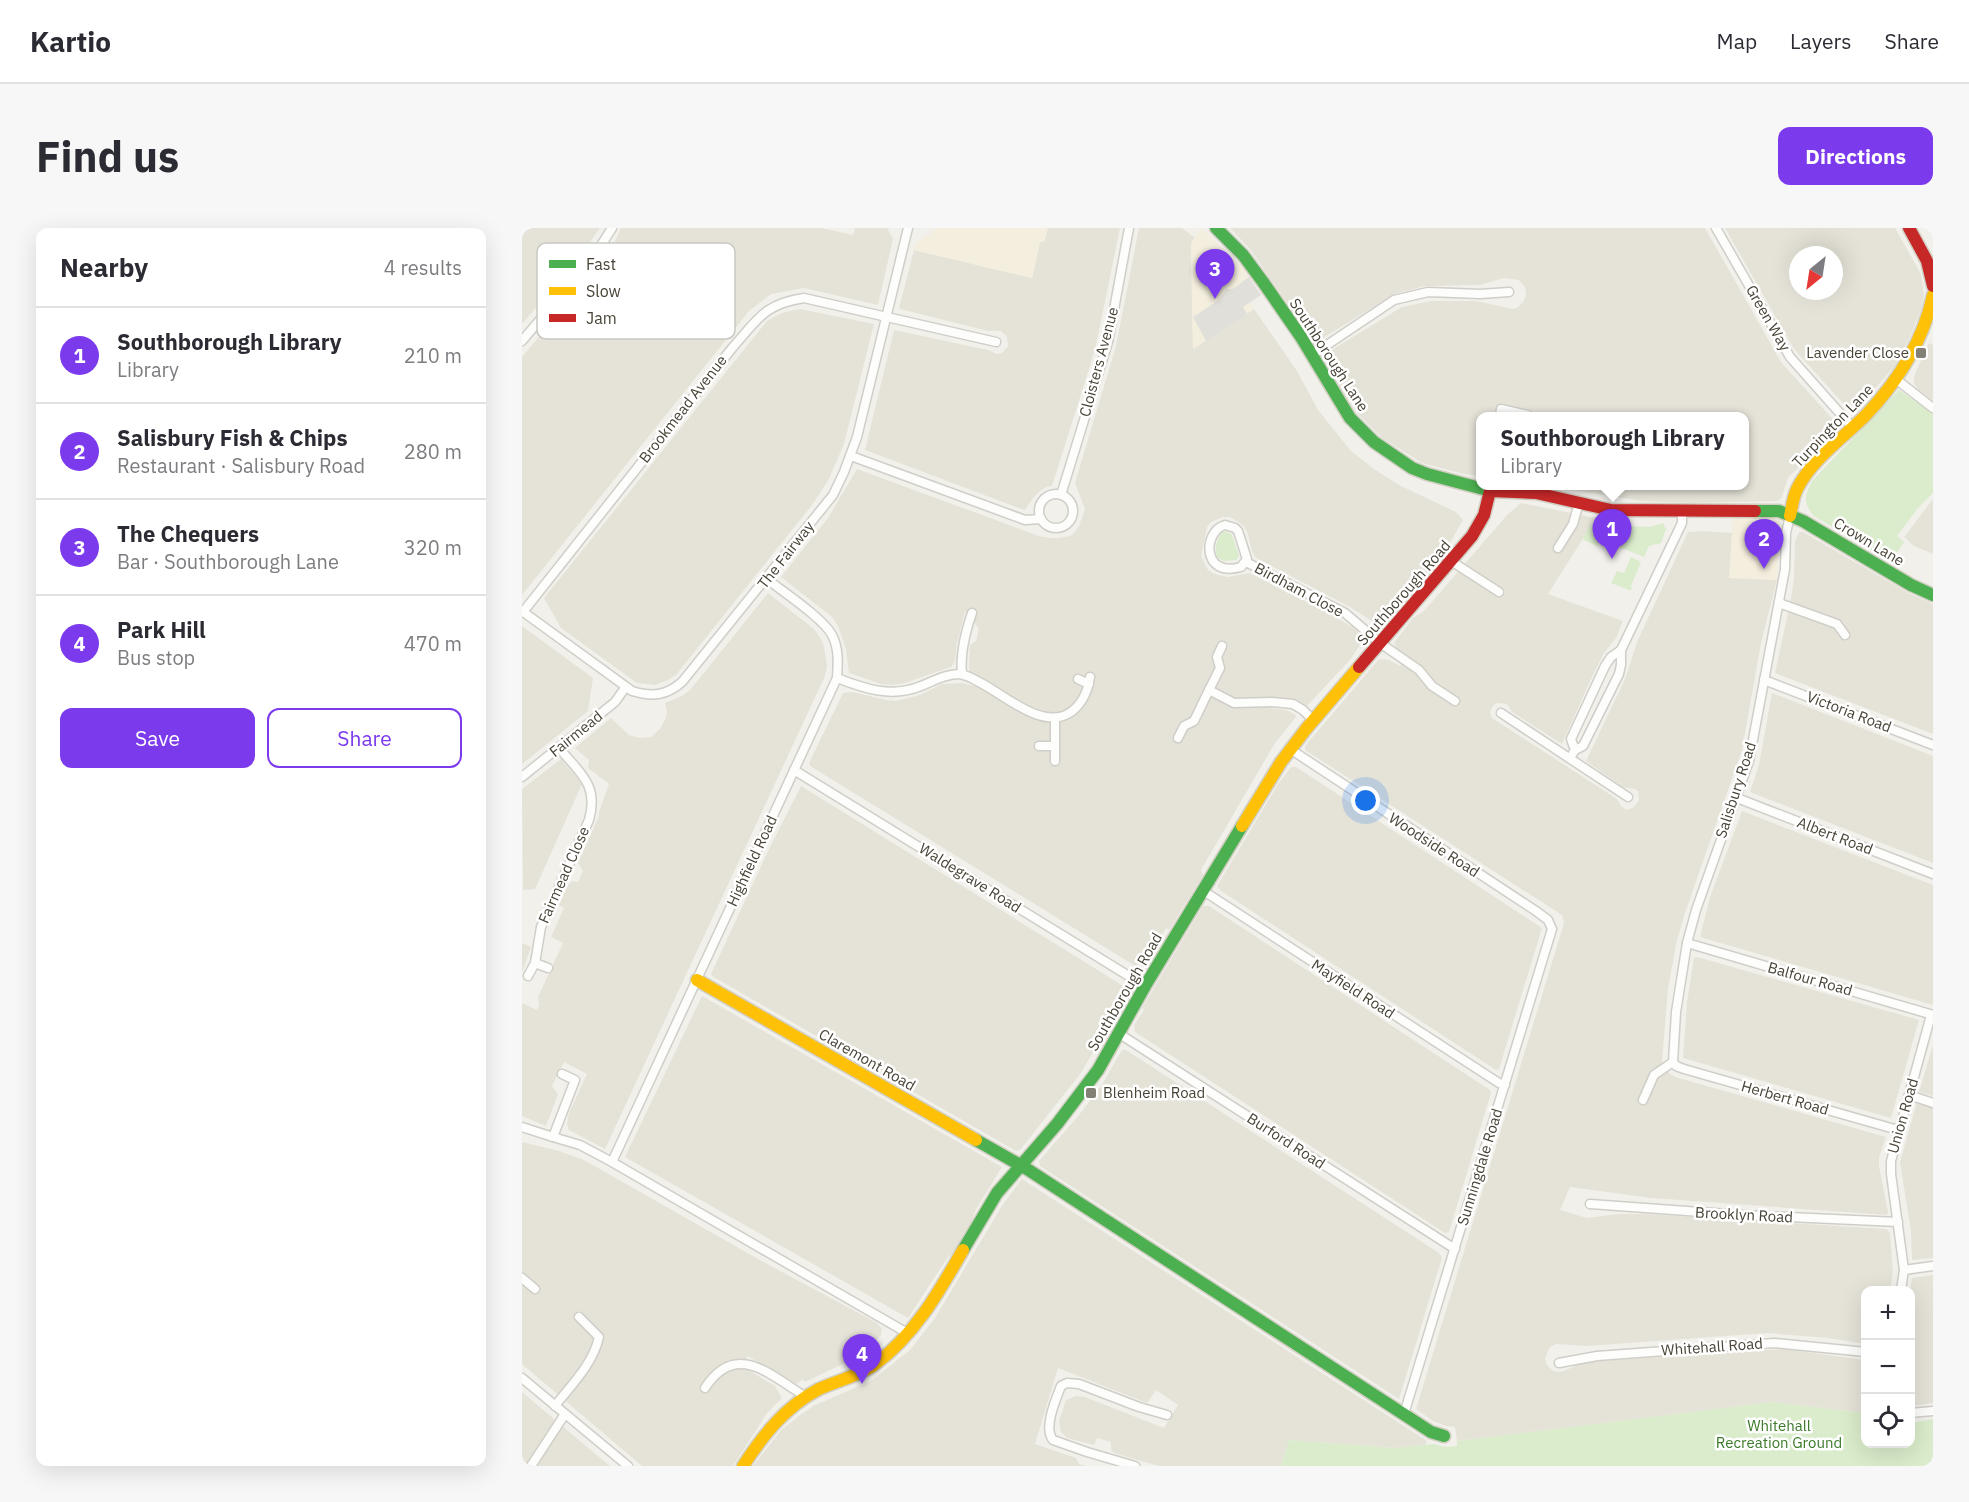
<!DOCTYPE html>
<meta charset="utf-8">
<style>
:root{--surface:#fff;--page:#f7f7f7;--text:#2b2b33;--muted:#7c7c81;--line:#e1e1e2;--accent:#7c3aed}
body{margin:0;font-family:"IBM Plex Sans",sans-serif;background:var(--page);color:var(--text)}
.controls{position:absolute;right:18px;bottom:18px;display:grid;overflow:hidden;border-radius:12px;box-shadow:0 6px 24px #0002}
.controls button{width:54px;height:54px;display:grid;place-items:center;padding:0;border:0;border-bottom:2px solid var(--line);background:var(--surface);color:var(--text);font:30px sans-serif}
.compass{position:absolute;left:1267px;top:18px;width:54px;height:54px;border-radius:50%;background:var(--surface);box-shadow:0 6px 24px #0002;rotate:210deg}
.you{position:absolute;left:844px;top:573px;width:21px;height:21px;margin:-15px;border:4px solid #fff;border-radius:50%;background:#1a73e8;box-shadow:0 0 0 9px #1a73e833}
.badge{display:grid;place-items:center;width:39px;height:39px;border-radius:50%;background:var(--accent);color:#fff;font-size:20px;font-weight:700}
.pin{position:absolute;translate:-50% -50px;filter:drop-shadow(0 2px 3px #0008)}
.pin::after{content:'';position:absolute;top:32px;width:21px;height:18px;background:inherit;clip-path:polygon(0 0,100% 0,50% 100%)}
.popup{position:absolute;left:954px;top:184px;width:273px;height:78px;box-sizing:border-box;display:grid;place-content:center;border-radius:12px;background:var(--surface);filter:drop-shadow(0 2px 4px #0005);font-size:20px;white-space:nowrap;color:var(--muted)}
.popup b{font-size:22px;color:var(--text)}
.popup::after{content:'';position:absolute;left:50%;top:100%;margin-left:-12px;border:12px solid transparent;border-top-color:var(--surface)}
.list{margin:0;padding:0;list-style:none}
h2{display:flex;justify-content:space-between;align-items:center;height:78px;margin:0;padding:0 24px;font-size:26px}
h2 small{font-size:20px;font-weight:400;color:var(--muted)}
.list li{display:grid;grid-template-columns:39px 1fr auto;gap:18px;align-items:center;box-sizing:border-box;height:96px;padding:0 24px;border-top:2px solid var(--line)}
.list b{display:block;font-size:22px;white-space:nowrap}
.list p{margin:0;font-size:20px;white-space:nowrap;color:var(--muted)}
.list em{font-size:20px;font-style:normal;color:var(--muted)}
.actions{display:flex;gap:12px;padding:18px 24px}
.actions a{flex:1;padding:14px 0;border:2px solid var(--accent);border-radius:12px;text-align:center;font-size:21px;color:var(--accent)}
.actions .main{background:var(--accent);color:#fff}
.icon{flex:none;width:33px;height:33px;fill:none;stroke:currentColor;stroke-width:2;stroke-linecap:round;stroke-linejoin:round}
.map{position:relative;flex:none;width:1411px;height:1238px;overflow:hidden;border-radius:12px}
header{display:flex;align-items:center;gap:36px;box-sizing:border-box;height:84px;padding:0 30px;background:var(--surface);border-bottom:2px solid var(--line)}
header strong{font-size:28px}
nav{display:flex;gap:33px;margin-inline-start:auto;font-size:21px}
.intro{display:flex;align-items:center;justify-content:space-between;box-sizing:border-box;height:144px;padding:0 36px}
h1{margin:0;font-size:42px}
.button{padding:15px 27px;border-radius:12px;background:var(--accent);color:#fff;font-size:21px;font-weight:700}
main{display:flex;gap:36px;padding:0 36px}
aside{flex:1;background:var(--surface);border-radius:12px;box-shadow:0 6px 24px #0002}
.map>svg:first-child{display:block}
.residential{fill:#e5e3d8;fill-rule:evenodd}
.commercial{fill:#f4eede}
.green{fill:#daeccb}
.parking{fill:#e0dfda}
.lines{fill:none;stroke-linecap:round;stroke-linejoin:round}
.street-casing{stroke:#cfcec8;stroke-width:11}
.fast-casing{stroke:#d1cec2;stroke-width:15}
.slow-casing{stroke:#d1cec2;stroke-width:15}
.jam-casing{stroke:#d1cec2;stroke-width:15}
.street{stroke:#fdfdfc;stroke-width:8}
.fast{stroke:#4caf50;stroke-width:12}
.slow{stroke:#ffc107;stroke-width:12}
.jam{stroke:#c62828;stroke-width:12}
.poi-dot{fill:#838075;stroke:#fff;stroke-width:2}
.labels{text-anchor:middle;stroke-width:5;stroke-linejoin:round;paint-order:stroke}
.street-label{font-size:15px;fill:#484336;stroke:#fff}
.poi-label{font-size:15px;fill:#484336;stroke:#fff;text-anchor:end}
.park-label{font-size:15px;fill:#3b7b28;stroke:#fff}
.key{fill:#fff;stroke:#c8c7c3;stroke-width:1.5}
.key-label{font-size:16px;fill:#484336}
</style>
<header>
<strong>Kartio</strong>
<nav><a>Map</a><a>Layers</a><a>Share</a></nav>
</header>
<div class="intro"><h1>Find us</h1><a class="button">Directions</a></div>
<main>
<aside>
<h2>Nearby<small>4 results</small></h2>
<ul class="list">
<li><span class="badge">1</span><div><b>Southborough Library</b><p>Library</p></div><em>210 m</em></li>
<li><span class="badge">2</span><div><b>Salisbury Fish &amp; Chips</b><p>Restaurant · Salisbury Road</p></div><em>280 m</em></li>
<li><span class="badge">3</span><div><b>The Chequers</b><p>Bar · Southborough Lane</p></div><em>320 m</em></li>
<li><span class="badge">4</span><div><b>Park Hill</b><p>Bus stop</p></div><em>470 m</em></li>
</ul>
<div class="actions"><a class="main">Save</a><a>Share</a></div>
</aside>
<div class="map">
<svg width="1411" height="1238" viewBox="0 0 1411 1238">
<rect width="100%" height="100%" fill="#f1f0eb"/>
<!-- residential -->
<g class="residential">
<polygon points="0,0 78,0 55,32 0,96"/>
<polygon points="99,0 299,0 331,7 333,0 365,0 371,11 356,77 282,60 249,66 227,83 0,367 0,129 69,47 91,18"/>
<polygon points="526,0 598,0 573,122 530,258 524,259 518,263 511,270 503,282 499,281 343,222 372,102 466,122 475,126 480,125 486,118 485,109 479,103 466,103 378,81 377,80 392,22 510,50 518,13 522,14"/>
<polygon points="617,0 660,0 673,10 669,16 671,121 732,81 775,143 796,182 829,223 852,241 877,257 934,284 941,292 925,320 927,323 920,332 898,352 859,394 853,395 828,379 734,330 730,323 726,306 722,298 715,293 708,289 701,289 689,294 685,299 679,328 686,342 692,346 706,349 728,345 808,386 832,400 838,406 841,413 827,433 784,479 774,473 750,469 749,480 764,482 774,487 774,489 753,515 679,642 681,647 647,702 644,700 622,739 615,739 288,538 287,535 321,465 331,464 364,472 374,473 398,467 420,456 440,455 452,458 457,449 448,444 447,440 448,417 454,413 457,401 452,394 454,387 443,384 435,415 433,433 429,439 383,455 370,457 359,456 327,445 324,421 316,398 310,389 259,349 306,290 335,241 517,308 528,310 538,310 548,308 553,304 557,298 563,281 553,255 594,118"/>
<polygon points="708,0 1183,0 1259,134 1316,197 1315,202 1266,250 1259,271 1255,273 1168,275 1119,273 1029,258 1222,258 1222,188 958,188 958,248 942,246 900,235 859,209 835,185 801,131 803,126 880,79 909,73 954,73 991,81 995,80 1001,74 1004,67 1003,59 997,52 982,50 958,57 903,58 872,66 793,115 728,21"/>
<path d="M 1203,0 L 1373,0 L 1399,46 L 1402,67 L 1400,79 L 1386,114 L 1373,138 L 1332,184 L 1328,183 L 1272,121 ZM 1276,27 L 1312,27 L 1312,63 L 1276,63 Z"/>
<polygon points="278,81 352,96 322,216 307,251 290,277 154,447 146,452 133,457 115,455 39,400 22,370 245,93 260,85"/>
<polygon points="1407,115 1411,117 1411,172 1396,161 1392,155 1392,148"/>
<polygon points="1411,271 1411,326 1392,318 1382,309"/>
<polygon points="999,275 1074,290 1026,366 1101,393 1094,410 1082,425 1070,449 1040,516 990,484 985,476 975,475 971,478 968,484 970,490 1095,571 1099,578 1105,582 1112,579 1117,572 1116,563 1113,561 1101,559 1064,533 1104,449 1115,414 1166,304 1180,303 1210,305 1208,349 1255,352 1239,415 1220,522 1163,685 1155,712 1146,761 1140,835 1147,845 1153,849 1364,909 1357,930 1357,938 1366,984 1365,987 1129,970 1048,959 1038,982 1065,990 1096,986 1121,986 1364,1001 1368,1005 1371,1044 1368,1062 1344,1062 1343,1116 1306,1110 1245,1105 1065,1118 1034,1116 1028,1119 1025,1125 1023,1131 1025,1137 1031,1143 1039,1144 1063,1134 1261,1121 1343,1132 1343,1185 1250,1174 935,1213 933,1199 924,1198 911,1193 894,1181 1042,695 1040,687 783,522 783,518 857,431 867,432 878,438 883,428 875,422 872,415 891,390 902,383 985,287"/>
<polygon points="1277,304 1281,304 1388,366 1411,376 1411,506 1253,445 1269,371 1272,351 1273,313"/>
<polygon points="246,365 292,401 299,411 302,419 305,438 303,448 83,921 47,902 45,896 47,885 65,846 42,834 30,858 36,866 24,898 0,888 0,775 15,782 17,777 16,769 41,715 29,709 42,680 37,677 46,657 50,653 56,654 61,643 56,635 77,588 77,584 87,556 66,540 67,532 53,520 89,490 107,507 118,510 129,509 138,501 143,492 145,484 143,475 160,468 169,461"/>
<polygon points="0,398 71,450 66,483 0,536"/>
<polygon points="1250,465 1411,528 1411,635 1228,564 1237,537"/>
<polygon points="39,531 60,556 13,661 1,662 0,561"/>
<polygon points="769,539 774,539 1020,700 977,841 974,842 699,663 695,658 756,556"/>
<polygon points="279,558 603,759 605,766 559,845 498,922 494,923 190,748 189,746 246,623"/>
<polygon points="1220,583 1411,657 1411,777 1178,709 1188,669"/>
<polygon points="681,678 687,678 968,862 969,865 927,1004 923,1005 613,804 612,797 622,782 620,780"/>
<polygon points="0,715 9,719 0,744"/>
<polygon points="1175,729 1397,792 1369,890 1161,830 1165,774 1172,730"/>
<polygon points="180,768 480,939 454,981 448,998 434,1024 426,1029 386,1090 103,929"/>
<polygon points="1411,817 1411,868 1397,864"/>
<polygon points="600,822 604,822 917,1025 920,1030 877,1171 518,938 517,933 557,887 579,858"/>
<polygon points="1395,874 1411,879 1411,1030 1390,1032 1389,1004 1378,934"/>
<polygon points="0,914 37,923 62,932 236,1031 355,1095 360,1101 359,1107 344,1125 283,1154 281,1151 275,1156 225,1128 223,1140 253,1158 260,1170 245,1185 211,1238 120,1238 0,1136"/>
<polygon points="500,951 905,1213 903,1217 872,1220 767,1212 759,1238 637,1238 592,1225 589,1222 589,1214 575,1210 572,1217 545,1210 539,1204 537,1193 544,1172 554,1168 563,1169 642,1200 656,1177 634,1162 625,1175 536,1140 513,1216 554,1230 557,1236 563,1238 231,1238 259,1202 277,1188 291,1178 349,1153 388,1122 413,1090 481,976"/>
<polygon points="1411,1047 1411,1175 1389,1178 1388,1062 1390,1050"/>
<polygon points="0,1164 52,1208 88,1238 0,1238"/>
</g>
<!-- commercial -->
<g class="commercial">
<polygon points="416,0 526,0 522,14 518,14 510,50 392,22 393,16"/>
<polygon points="679,0 720,39 739,67 728,75 732,81 671,121 669,15"/>
<polygon points="1211,289 1258,291 1255,352 1207,350"/>
</g>
<!-- green -->
<g class="green">
<path d="M 1377,162 L 1411,185 L 1411,265 L 1396,280 L 1375,308 L 1382,314 L 1369,334 L 1292,288 C 1281,276 1282,267 1290,253 Z"/>
<polygon points="1074,290 1099,297 1090,319 1077,313 1075,318 1060,311"/>
<polygon points="1141,295 1144,301 1139,315 1127,318 1122,329 1095,318 1103,298 1128,299"/>
<path d="M 700,304 L 705,304 L 710,307 L 717,328 L 714,332 L 701,333 L 695,329 C 692,322 695,310 700,304 Z"/>
<polygon points="1109,329 1119,334 1109,358 1110,362 1107,362 1089,355 1095,343 1102,345"/>
<polygon points="1250,1174 1343,1185 1344,1216 1388,1216 1389,1195 1411,1191 1411,1238 759,1238 767,1212 872,1220 911,1216 923,1219 935,1218 935,1213"/>
</g>
<!-- parking -->
<polygon class="parking" points="727,49 739,67 721,79 725,86 684,113 671,89 697,72 705,61 711,61"/>
<g class="lines">
<!-- street casing -->
<g class="street-casing">
<g id="street">
<polyline points="1194,0 1268,129 1331,200"/>
<polyline points="0,113 73,27 90,0"/>
<polyline points="790,127 872,72 906,64 958,66 987,64"/>
<polyline points="1375,152 1411,180"/>
<polyline points="978,188 979,181 1006,187"/>
<polyline points="329,228 503,292 519,291"/>
<circle cx="534" cy="283" r="17"/>
<polyline points="539,267 586,114 607,0"/>
<path d="M 703,297 L 713,300 L 716,303 L 725,331 L 719,339 C 679,350 681,303 703,297 Z"/>
<polyline points="1036,320 1051,296 1057,275"/>
<polyline points="929,333 977,364"/>
<polyline points="724,334 823,385 858,415 897,442 910,458 933,473"/>
<polyline points="1257,375 1315,396 1323,407"/>
<path d="M 0,383 L 110,463 C 130,469 144,468 160,454 L 311,267 L 322,244 L 335,209 L 386,0"/>
<path d="M 1,384 L 211,119 C 236,91 242,76 282,70 L 474,114"/>
<path d="M 440,446 C 438,426 443,405 450,385"/>
<path d="M 315,450 C 343,461 370,470 399,458 C 412,453 423,446 438,446 C 443,447 450,450 455,453 C 481,465 520,504 549,484 C 561,475 566,463 568,449"/>
<polyline points="556,451 567,456"/>
<polyline points="1242,452 1411,517"/>
<polyline points="687,462 698,440 695,429 700,418"/>
<polyline points="979,485 1106,569"/>
<polyline points="533,491 533,533"/>
<polyline points="656,510 662,498 672,493 687,462 712,475 750,474 771,476 781,482 792,493"/>
<polyline points="517,518 533,518"/>
<polyline points="768,521 1014,683 1026,692 1030,701 882,1186"/>
<polyline points="1053,522 1049,511 1083,438 1089,429 1099,422"/>
<polyline points="1048,530 1053,522 1061,518 1097,446 1099,437 1099,422 1160,295 1160,284"/>
<polyline points="272,542 623,758"/>
<polyline points="0,549 93,474 103,460"/>
<polyline points="1215,570 1411,646"/>
<polyline points="680,662 977,855 983,857"/>
<polyline points="1165,715 1411,787"/>
<polyline points="13,735 26,740"/>
<path d="M 6,748 L 13,735 L 19,699 L 67,592 C 77,557 58,545 37,520"/>
<polyline points="596,805 933,1021"/>
<polyline points="1151,834 1154,784 1165,715 1174,682 1227,533 1263,341 1264,305 1268,288"/>
<polyline points="1151,834 1154,838 1162,841 1376,902"/>
<polyline points="40,846 53,852 31,909 58,917 90,934 387,1106"/>
<polyline points="1387,867 1411,875"/>
<polyline points="1121,872 1132,847 1151,834"/>
<polyline points="0,899 31,909"/>
<path d="M 90,934 L 315,450 C 316,435 317,420 310,407 C 301,390 261,364 245,351"/>
<polyline points="1068,976 1220,987 1376,994"/>
<polyline points="1382,1042 1411,1038"/>
<polyline points="0,1050 13,1061"/>
<polyline points="1379,1062 1382,1042 1369,946 1369,933 1409,787"/>
<polyline points="1037,1135 1075,1128 1252,1115 1344,1124"/>
<polyline points="0,1150 106,1238"/>
<path d="M 183,1160 C 214,1112 248,1147 284,1169"/>
<path d="M 33,1178 C 50,1156 71,1136 77,1109 L 57,1089"/>
<polyline points="1388,1185 1411,1183"/>
<polyline points="9,1238 43,1186"/>
<path d="M 613,1238 L 565,1224 L 531,1212 C 521,1200 534,1171 539,1158 L 545,1155 L 557,1156 L 617,1179 L 645,1187"/>
</g>
</g>
<!-- fast casing -->
<g class="fast-casing">
<g id="fast">
<polyline points="694,0 721,27 741,54 779,109 828,190 852,214 890,240 905,246 969,263"/>
<polyline points="1233,283 1257,283 1281,293 1389,357 1411,367"/>
<polyline points="454,912 505,941 909,1204 922,1208"/>
<polyline points="441,1022 475,965 535,896 576,842 623,758 720,598"/>
</g>
</g>
<!-- slow casing -->
<g class="slow-casing">
<g id="slow">
<path d="M 1268,288 C 1270,279 1271,269 1275,261 C 1290,231 1321,210 1344,187 C 1377,152 1401,114 1411,67"/>
<polyline points="720,598 759,534 784,501 837,439"/>
<polyline points="175,752 454,912"/>
<path d="M 221,1238 C 242,1206 263,1179 297,1161 C 315,1153 336,1148 352,1137 C 392,1108 417,1064 441,1022"/>
</g>
</g>
<!-- jam casing -->
<g class="jam-casing">
<g id="jam">
<polyline points="1387,0 1405,33 1411,58"/>
<polyline points="969,263 1014,265 1089,282 1233,283"/>
<polyline points="837,439 950,308 962,287 968,263"/>
</g>
</g>
<!-- street -->
<use href="#street" class="street"/>
<!-- fast -->
<use href="#fast" class="fast"/>
<!-- slow -->
<use href="#slow" class="slow"/>
<!-- jam -->
<use href="#jam" class="jam"/>
</g>
<!-- markers -->
<g class="poi-dot">
<rect x="1393" y="119" width="12" height="12" rx="3"/>
<rect x="563" y="859" width="12" height="12" rx="3"/>
</g>
<g class="labels">
<!-- street labels -->
<g class="street-label">
<text transform="translate(1246 90) rotate(60)" y="5">Green Way</text>
<text transform="translate(807 127) rotate(57)" y="5">Southborough Lane</text>
<text transform="translate(577 134) rotate(-75)" y="5">Cloisters Avenue</text>
<text transform="translate(161 181) rotate(-52)" y="5">Brookmead Avenue</text>
<text transform="translate(1311 198) rotate(-46)" y="5">Turpington Lane</text>
<text transform="translate(1347 314) rotate(31)" y="5">Crown Lane</text>
<text transform="translate(264 327) rotate(-52)" y="5">The Fairway</text>
<text transform="translate(777 362) rotate(28)" y="5">Birdham Close</text>
<text transform="translate(882 365) rotate(-49)" y="5">Southborough Road</text>
<text transform="translate(1327 484) rotate(21)" y="5">Victoria Road</text>
<text transform="translate(54 506) rotate(-39)" y="5">Fairmead</text>
<text transform="translate(1214 562) rotate(-72)" y="5">Salisbury Road</text>
<text transform="translate(1313 608) rotate(21)" y="5">Albert Road</text>
<text transform="translate(912 617) rotate(33)" y="5">Woodside Road</text>
<text transform="translate(230 633) rotate(-65)" y="5">Highfield Road</text>
<text transform="translate(42 647) rotate(-66)" y="5">Fairmead Close</text>
<text transform="translate(448 650) rotate(32)" y="5">Waldegrave Road</text>
<text transform="translate(1288 751) rotate(16)" y="5">Balfour Road</text>
<text transform="translate(831 761) rotate(33)" y="5">Mayfield Road</text>
<text transform="translate(603 764) rotate(-60)" y="5">Southborough Road</text>
<text transform="translate(345 832) rotate(30)" y="5">Claremont Road</text>
<text transform="translate(1263 870) rotate(16)" y="5">Herbert Road</text>
<text transform="translate(1381 888) rotate(-74)" y="5">Union Road</text>
<text transform="translate(764 913) rotate(33)" y="5">Burford Road</text>
<text transform="translate(958 939) rotate(-73)" y="5">Sunningdale Road</text>
<text transform="translate(1222 987) rotate(3)" y="5">Brooklyn Road</text>
<text transform="translate(1190 1119) rotate(-4)" y="5">Whitehall Road</text>
</g>
<!-- poi labels -->
<g class="poi-label">
<text x="1387" y="130">Lavender Close</text>
<text x="581" y="870" text-anchor="start">Blenheim Road</text>
</g>
<!-- park labels -->
<g class="park-label">
<text x="1257" y="1203">Whitehall<tspan x="1257" dy="17">Recreation Ground</tspan></text>
</g>
</g>
<!-- legend -->
<rect x="15" y="15" width="198" height="96" rx="9" class="key"/>
<rect x="27" y="32" width="27" height="8" fill="#4caf50"/>
<rect x="27" y="59" width="27" height="8" fill="#ffc107"/>
<rect x="27" y="86" width="27" height="8" fill="#c62828"/>
<g class="key-label">
<text x="64" y="42">Fast</text>
<text x="64" y="69">Slow</text>
<text x="64" y="96">Jam</text>
</g>
</svg>
<div class="controls">
<button>+</button>
<button>−</button>
<button><svg class="icon" aria-label="locate" viewBox="0 0 24 24"><circle cx="12" cy="12" r="6"/><path d="M12 2v4M12 18v4M2 12h4M18 12h4"/></svg></button>
</div>
<svg class="compass" viewBox="-18 -18 36 36"><path d="M0-13l5 13h-10z" fill="#e53935"/><path d="M0 13l5-13h-10z" fill="#7c7c81"/></svg>
<div class="you"></div>
<div class="pin badge" style="left:1090px;top:331px">1</div>
<div class="popup"><b>Southborough Library</b>Library</div>
<div class="pin badge" style="left:1242px;top:341px">2</div>
<div class="pin badge" style="left:693px;top:71px">3</div>
<div class="pin badge" style="left:340px;top:1156px">4</div>
</div>
</main>
